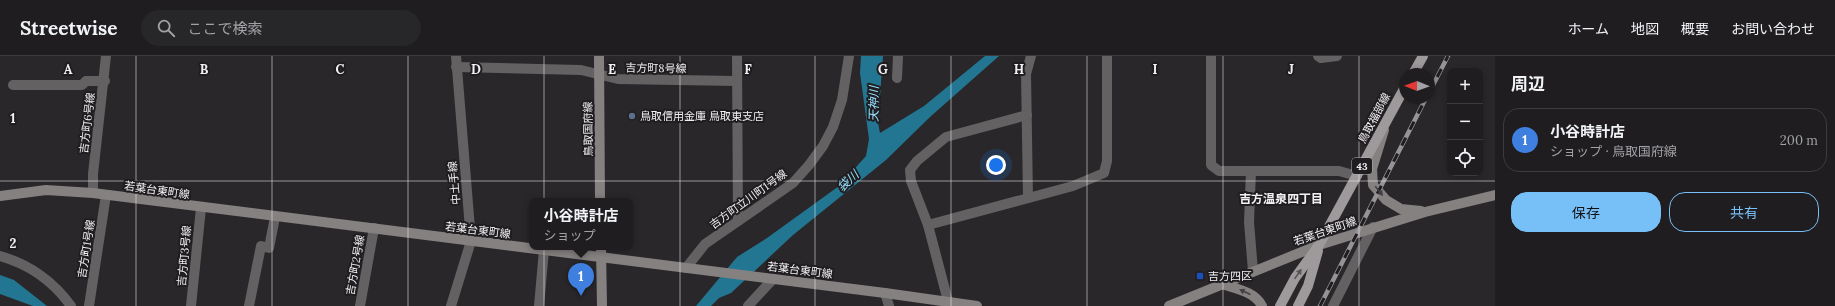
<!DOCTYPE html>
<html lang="ja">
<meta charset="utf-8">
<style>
:root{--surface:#1f1d20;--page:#272629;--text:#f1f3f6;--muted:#a1a2a5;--line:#3c3b3e;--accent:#77bff7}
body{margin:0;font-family:Lora,"Noto Sans JP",serif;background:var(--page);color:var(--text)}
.controls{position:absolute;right:12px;top:12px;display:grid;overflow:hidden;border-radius:8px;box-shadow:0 2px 6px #0003}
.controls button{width:36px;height:36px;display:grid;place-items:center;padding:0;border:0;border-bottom:1px solid var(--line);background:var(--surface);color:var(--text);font:20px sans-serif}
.compass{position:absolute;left:1399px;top:12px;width:36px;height:36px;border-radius:50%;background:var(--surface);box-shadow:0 2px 6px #0003;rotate:271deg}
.you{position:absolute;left:996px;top:109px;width:14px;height:14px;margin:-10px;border:3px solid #fff;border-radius:50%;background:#1a73e8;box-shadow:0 0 0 6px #1a73e833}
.badge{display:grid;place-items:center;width:26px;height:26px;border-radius:50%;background:var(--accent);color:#fff;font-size:13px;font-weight:700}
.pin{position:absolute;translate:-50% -33px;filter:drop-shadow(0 1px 2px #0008)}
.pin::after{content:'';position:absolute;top:21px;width:14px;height:12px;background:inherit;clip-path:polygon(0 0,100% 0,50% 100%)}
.popup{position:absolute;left:529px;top:142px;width:104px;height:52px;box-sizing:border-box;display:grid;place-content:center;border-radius:8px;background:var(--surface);filter:drop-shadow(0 1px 3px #0005);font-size:13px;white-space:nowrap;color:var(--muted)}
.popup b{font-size:15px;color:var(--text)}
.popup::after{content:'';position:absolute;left:50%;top:100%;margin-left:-8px;border:8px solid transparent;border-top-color:var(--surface)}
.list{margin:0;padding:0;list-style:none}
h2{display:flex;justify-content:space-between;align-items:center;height:52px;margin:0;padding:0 16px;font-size:17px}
h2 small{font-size:13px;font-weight:400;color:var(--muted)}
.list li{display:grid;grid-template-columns:26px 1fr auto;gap:12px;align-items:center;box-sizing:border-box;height:64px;margin:0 8px 8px;padding:0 8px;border:1px solid var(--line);border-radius:16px}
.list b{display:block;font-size:15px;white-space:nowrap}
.list p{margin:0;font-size:13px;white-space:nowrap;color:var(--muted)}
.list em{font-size:13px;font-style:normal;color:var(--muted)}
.actions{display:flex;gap:8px;padding:12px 16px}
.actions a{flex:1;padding:9px 0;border:1px solid var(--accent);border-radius:16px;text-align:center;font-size:14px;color:var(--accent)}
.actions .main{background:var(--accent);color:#111}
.icon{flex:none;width:22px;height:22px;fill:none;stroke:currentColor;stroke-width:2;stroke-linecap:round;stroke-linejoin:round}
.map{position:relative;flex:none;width:1495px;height:250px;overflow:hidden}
header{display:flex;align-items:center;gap:24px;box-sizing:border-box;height:56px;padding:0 20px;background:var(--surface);border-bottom:1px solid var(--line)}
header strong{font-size:19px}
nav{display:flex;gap:22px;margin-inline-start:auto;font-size:14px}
.search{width:280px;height:36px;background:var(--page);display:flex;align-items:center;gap:10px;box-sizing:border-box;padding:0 14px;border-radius:22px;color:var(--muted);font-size:15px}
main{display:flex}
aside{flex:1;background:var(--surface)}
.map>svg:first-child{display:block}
.water{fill:#227691}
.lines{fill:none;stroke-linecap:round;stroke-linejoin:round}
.minor{stroke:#636161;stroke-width:10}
.secondary{stroke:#858181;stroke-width:10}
.primary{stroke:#9e999a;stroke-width:10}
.rail-casing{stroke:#959396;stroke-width:4.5}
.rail{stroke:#201d21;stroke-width:3;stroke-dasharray:9;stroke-linecap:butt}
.oneway{fill:#434043}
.oneway2{fill:#595557}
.grid{fill:none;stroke:#f2f0f3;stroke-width:1;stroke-opacity:0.55}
.service-dot{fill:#5c6f8a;stroke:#201d21;stroke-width:1.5}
.transit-dot{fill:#1a4fb4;stroke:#201d21;stroke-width:1.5}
.labels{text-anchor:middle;stroke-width:4;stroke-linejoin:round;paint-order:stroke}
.shield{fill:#201d21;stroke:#b3b1b4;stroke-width:1}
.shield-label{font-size:10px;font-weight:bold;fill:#f2f0f3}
.street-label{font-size:11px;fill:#f2f0f3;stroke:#201d21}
.poi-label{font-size:11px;fill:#f2f0f3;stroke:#201d21;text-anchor:start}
.water-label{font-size:12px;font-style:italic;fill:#96e1fd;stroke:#201d21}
.neighbourhood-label{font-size:12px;font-weight:bold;fill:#f2f0f3;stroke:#201d21}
.grid-label{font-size:13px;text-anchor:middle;font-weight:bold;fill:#f2f0f3;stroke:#201d21;stroke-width:4;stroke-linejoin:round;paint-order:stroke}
</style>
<header>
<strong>Streetwise</strong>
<div class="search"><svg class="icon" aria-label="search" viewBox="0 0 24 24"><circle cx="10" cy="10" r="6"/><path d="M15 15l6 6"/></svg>ここで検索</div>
<nav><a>ホーム</a><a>地図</a><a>概要</a><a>お問い合わせ</a></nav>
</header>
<main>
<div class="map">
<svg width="1495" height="250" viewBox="0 0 1495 250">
<rect width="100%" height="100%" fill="#29272a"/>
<!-- water -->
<g class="water">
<polygon points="861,0 883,0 878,67 880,77 924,50 985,0 999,0 930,61 886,104 793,179 731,237 719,242 711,250 696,250 737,201 767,182 839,130 866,100 869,83 860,17"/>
<polygon points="0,219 14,224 47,250 33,250 0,238"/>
</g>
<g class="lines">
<!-- minor -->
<g class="minor">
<polyline points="737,0 738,165"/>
<polyline points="1211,0 1211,109 1219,115 1339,115 1357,120"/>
<polyline points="1318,0 1321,2 1337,0"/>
<polyline points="456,11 581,14 618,23 736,25"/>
<polyline points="897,22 898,0"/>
<polyline points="13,29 82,29 86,25 105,25"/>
<polyline points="1251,115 1249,166 1253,215"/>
<polyline points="93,137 93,118 106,0"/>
<polyline points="1028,142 1026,18 1031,0"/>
<polyline points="928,169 1073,130 1104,117 1107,105 1107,0"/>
<path d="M 0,200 C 29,208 54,226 71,250"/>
<polyline points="686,212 705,188 793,127 809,109 823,90 833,71 842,44 849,0"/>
<polyline points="885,237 889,250"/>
<polyline points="948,245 928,169 911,125 910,114 917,105 946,81 1027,59"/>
<polyline points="89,250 106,139"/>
<polyline points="191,250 201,152"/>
<polyline points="249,250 261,190 269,192 275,161"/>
<polyline points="360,250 374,172"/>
<polyline points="451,250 471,185 456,0"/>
<polyline points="539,250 544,194"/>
<polyline points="748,250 773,223"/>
<polyline points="1333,250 1373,171"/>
</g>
<!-- secondary -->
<g class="secondary">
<polyline points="599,0 600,145"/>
<polyline points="1384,74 1372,113 1373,129 1386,144 1401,153 1421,155"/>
<polyline points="0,140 46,134 93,137 885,237 977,250"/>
<polyline points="601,191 602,250"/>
<path d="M 1222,228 C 1237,233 1255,236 1262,250"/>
<polyline points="1169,250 1319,189 1425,156 1495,139"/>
</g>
<!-- primary -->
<g class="primary">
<polyline points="1413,18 1423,0"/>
<polyline points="1280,250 1295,222 1319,189 1405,31"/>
<polyline points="1298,250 1308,230 1318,195"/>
</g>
<!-- rail casing -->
<g class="rail-casing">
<g id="rail">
<polyline points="1429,37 1448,0"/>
<polyline points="1320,250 1426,42"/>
</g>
</g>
<!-- rail -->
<use href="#rail" class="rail"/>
</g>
<!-- one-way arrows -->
<defs><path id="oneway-solid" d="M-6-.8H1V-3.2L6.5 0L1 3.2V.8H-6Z"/></defs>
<g class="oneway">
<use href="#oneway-solid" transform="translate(1379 135) rotate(51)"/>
<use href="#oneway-solid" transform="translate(1245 236) rotate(-156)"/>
</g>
<use class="oneway2" href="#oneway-solid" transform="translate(1298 218) rotate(-55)"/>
<!-- grid -->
<path class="grid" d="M 136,0 L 136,250M 272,0 L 272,250M 408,0 L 408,250M 544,0 L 544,250M 680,0 L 680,250M 815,0 L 815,250M 951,0 L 951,250M 1087,0 L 1087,250M 1223,0 L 1223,250M 1359,0 L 1359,250M 0,125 L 1495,125"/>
<!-- markers -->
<circle class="service-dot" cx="632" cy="60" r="4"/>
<rect class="transit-dot" x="1196" y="216" width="8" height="8" rx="2"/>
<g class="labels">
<!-- shield labels -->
<rect class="shield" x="1352" y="102" width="20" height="16" rx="3"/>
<g class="shield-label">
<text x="1362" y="114">43</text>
</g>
<!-- street labels -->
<g class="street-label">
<text transform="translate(656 12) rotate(1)" y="4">吉方町8号線</text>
<text transform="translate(1374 62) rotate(-62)" y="4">鳥取福部線</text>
<text transform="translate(87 67) rotate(-83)" y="4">吉方町6号線</text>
<text transform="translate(588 73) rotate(-91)" y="4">鳥取国府線</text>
<text transform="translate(454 127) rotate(-95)" y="4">中土手線</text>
<text transform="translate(157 134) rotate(8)" y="4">若葉台東町線</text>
<text transform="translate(748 143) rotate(-36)" y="4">吉方町立川町1号線</text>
<text transform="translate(478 174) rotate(7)" y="4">若葉台東町線</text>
<text transform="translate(1325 175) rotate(-19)" y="4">若葉台東町線</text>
<text transform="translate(86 193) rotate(-81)" y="4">吉方町1号線</text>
<text transform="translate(184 200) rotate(-85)" y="4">吉方町3号線</text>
<text transform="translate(355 209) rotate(-80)" y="4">吉方町2号線</text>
<text transform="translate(800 214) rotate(7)" y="4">若葉台東町線</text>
</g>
<!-- poi labels -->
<g class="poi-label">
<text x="640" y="64">鳥取信用金庫 鳥取東支店</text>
<text x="1208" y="224">吉方四区</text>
</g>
<!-- water labels -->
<g class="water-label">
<text transform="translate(874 48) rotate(-89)" y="4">天神川</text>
<text transform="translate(848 125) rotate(-43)" y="4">袋川</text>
</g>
<!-- neighbourhood labels -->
<g class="neighbourhood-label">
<text x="1281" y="147">吉方温泉四丁目</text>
</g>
</g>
<g class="grid-label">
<text x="68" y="18">A</text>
<text x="204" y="18">B</text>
<text x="340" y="18">C</text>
<text x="476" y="18">D</text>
<text x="612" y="18">E</text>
<text x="748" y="18">F</text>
<text x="883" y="18">G</text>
<text x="1019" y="18">H</text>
<text x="1155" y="18">I</text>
<text x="1291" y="18">J</text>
<text x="13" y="67">1</text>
<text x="13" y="192">2</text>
</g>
</svg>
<div class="controls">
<button>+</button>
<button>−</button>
<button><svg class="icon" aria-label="locate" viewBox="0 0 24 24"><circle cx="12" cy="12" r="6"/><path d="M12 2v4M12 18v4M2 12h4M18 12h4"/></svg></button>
</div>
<svg class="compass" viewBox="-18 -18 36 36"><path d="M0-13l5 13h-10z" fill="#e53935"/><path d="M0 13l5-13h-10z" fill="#a1a2a5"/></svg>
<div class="you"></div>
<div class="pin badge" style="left:581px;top:240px;background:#3f7fe0">1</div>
<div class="popup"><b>小谷時計店</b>ショップ</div>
</div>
<aside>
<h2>周辺<small></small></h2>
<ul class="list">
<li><span class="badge" style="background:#3f7fe0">1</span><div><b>小谷時計店</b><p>ショップ · 鳥取国府線</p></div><em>200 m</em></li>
</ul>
<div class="actions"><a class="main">保存</a><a>共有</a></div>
</aside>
</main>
